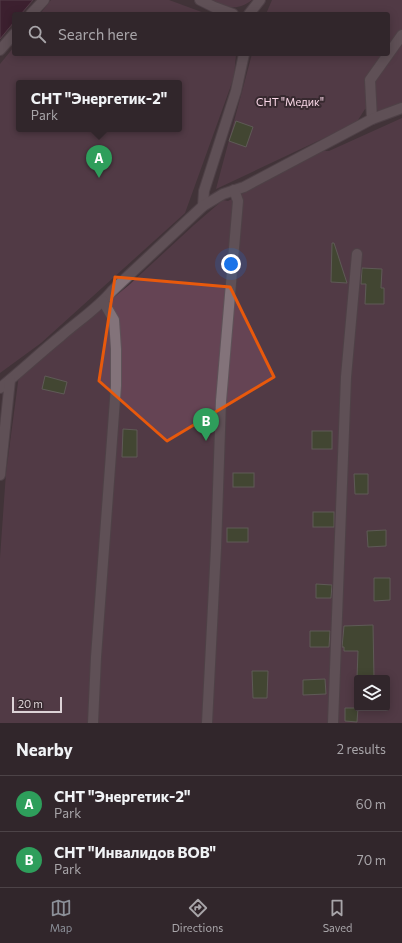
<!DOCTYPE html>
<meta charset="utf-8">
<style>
:root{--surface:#31262b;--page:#392e33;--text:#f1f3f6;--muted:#a8a5a9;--line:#4c4347;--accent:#8c9099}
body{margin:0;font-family:Commissioner,sans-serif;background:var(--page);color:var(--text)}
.controls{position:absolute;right:12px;bottom:12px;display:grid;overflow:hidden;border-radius:4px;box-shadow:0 2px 10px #0003}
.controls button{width:36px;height:36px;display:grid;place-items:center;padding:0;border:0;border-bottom:1px solid var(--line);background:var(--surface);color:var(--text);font:20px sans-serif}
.scale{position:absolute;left:12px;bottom:10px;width:50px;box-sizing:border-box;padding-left:4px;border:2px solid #ddd3d7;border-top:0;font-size:11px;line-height:14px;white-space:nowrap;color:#ddd3d7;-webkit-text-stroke:3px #37292f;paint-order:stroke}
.you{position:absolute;left:231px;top:264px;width:14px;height:14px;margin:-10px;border:3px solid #fff;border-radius:50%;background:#1a73e8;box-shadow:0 0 0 6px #1a73e833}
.badge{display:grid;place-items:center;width:26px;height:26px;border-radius:50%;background:var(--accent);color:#fff;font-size:13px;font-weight:700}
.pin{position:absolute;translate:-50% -33px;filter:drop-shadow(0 1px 2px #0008)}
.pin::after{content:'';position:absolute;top:21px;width:14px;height:12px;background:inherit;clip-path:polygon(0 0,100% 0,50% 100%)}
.popup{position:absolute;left:16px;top:80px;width:166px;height:52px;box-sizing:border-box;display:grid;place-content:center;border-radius:4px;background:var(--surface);filter:drop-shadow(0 1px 3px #0005);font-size:13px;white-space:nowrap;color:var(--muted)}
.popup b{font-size:15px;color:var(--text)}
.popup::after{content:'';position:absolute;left:50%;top:100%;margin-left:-8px;border:8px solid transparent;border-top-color:var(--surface)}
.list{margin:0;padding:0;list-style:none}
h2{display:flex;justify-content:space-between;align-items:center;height:52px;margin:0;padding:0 16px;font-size:17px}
h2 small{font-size:13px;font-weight:400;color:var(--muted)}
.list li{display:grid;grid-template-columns:26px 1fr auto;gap:12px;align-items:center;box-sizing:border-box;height:56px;padding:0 16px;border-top:1px solid var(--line)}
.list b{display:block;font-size:15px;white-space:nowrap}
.list p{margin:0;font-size:13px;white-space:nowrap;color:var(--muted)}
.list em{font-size:13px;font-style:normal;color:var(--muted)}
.icon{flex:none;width:22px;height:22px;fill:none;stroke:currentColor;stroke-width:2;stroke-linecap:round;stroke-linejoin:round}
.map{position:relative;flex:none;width:402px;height:723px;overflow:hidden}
.search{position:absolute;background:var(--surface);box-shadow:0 2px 10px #0003;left:12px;right:12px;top:12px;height:44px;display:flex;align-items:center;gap:10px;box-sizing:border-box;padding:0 14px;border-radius:4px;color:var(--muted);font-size:15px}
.sheet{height:164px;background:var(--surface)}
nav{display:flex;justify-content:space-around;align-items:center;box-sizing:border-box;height:56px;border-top:1px solid var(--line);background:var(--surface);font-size:11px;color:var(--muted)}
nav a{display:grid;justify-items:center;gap:2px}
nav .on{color:var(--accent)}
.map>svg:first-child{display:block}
.green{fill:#654454;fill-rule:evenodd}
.water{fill:#370a25;stroke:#69465a}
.building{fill:#445d2c;stroke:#81897a}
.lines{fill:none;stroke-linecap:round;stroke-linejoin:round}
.service-casing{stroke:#5e5258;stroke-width:12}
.service{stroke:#83737a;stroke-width:10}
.marked{fill:none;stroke:#e8590c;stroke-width:3;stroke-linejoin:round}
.labels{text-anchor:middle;stroke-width:4;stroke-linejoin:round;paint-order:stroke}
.park-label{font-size:11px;fill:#fbd8e8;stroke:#37292f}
</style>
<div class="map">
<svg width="402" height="723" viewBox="0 0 402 723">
<rect width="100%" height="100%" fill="#413339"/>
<!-- green -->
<g class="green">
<polygon points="51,0 169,0 207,14 40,14"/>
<path d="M 209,0 L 252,0 C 237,12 225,7 209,0 Z"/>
<polygon points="272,0 402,0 402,103 381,112 373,107 365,109 356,123 216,189 252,54 388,54 388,14 266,14"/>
<path d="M 14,47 L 14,54 L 236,54 L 234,77 L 185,213 L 41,343 L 0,373 L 0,64 ZM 19,83 L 179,83 L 179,129 L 19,129 Z"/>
<path d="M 402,118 L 402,723 L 0,723 L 0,558 L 6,473 L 19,375 L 129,285 L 194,225 L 223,200 L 228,201 L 323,151 L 329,151 ZM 357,678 L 387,678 L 387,708 L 357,708 Z"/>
</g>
<!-- water -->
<polygon class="water" points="0,0 33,0 21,14 14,14 14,22 0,39"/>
<!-- building -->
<g class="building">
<polygon points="236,121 253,127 246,147 229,141"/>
<polygon points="332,243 334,243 347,283 331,282"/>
<polygon points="362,268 382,269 381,288 384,288 384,304 365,304 366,284 361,284"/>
<polygon points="45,376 67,382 64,394 42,389"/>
<polygon points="123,429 137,430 137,457 122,457"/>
<rect x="312" y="431" width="20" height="18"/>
<rect x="233" y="473" width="21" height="14"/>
<polygon points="354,474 368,474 368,494 355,494"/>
<rect x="313" y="512" width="21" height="15"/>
<rect x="227" y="528" width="21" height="14"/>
<polygon points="386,530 386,546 368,547 367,531"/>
<polygon points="374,578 390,578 390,600 374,601"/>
<polygon points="316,584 332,585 331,598 316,598"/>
<polygon points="373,625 374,678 357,678 358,651 344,651 344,647 342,647 344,626"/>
<polygon points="310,631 330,631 329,647 310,647"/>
<polygon points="252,671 268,671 267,698 253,698"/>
<polygon points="325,679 326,694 303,695 303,680"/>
<polygon points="345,708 358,708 357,722 345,721"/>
</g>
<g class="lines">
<!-- service casing -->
<g class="service-casing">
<g id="service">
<polyline points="200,0 214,7 233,14"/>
<polyline points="31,14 44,0"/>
<polyline points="249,14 260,0"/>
<polyline points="0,50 14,34"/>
<polyline points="372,119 370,80 402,35"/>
<polyline points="203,206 204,191 236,91 244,54"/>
<path d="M 0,388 C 21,371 40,353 61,336 C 78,321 98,308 112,291 L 203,206 L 223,194 L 244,187 L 372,119 L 402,108"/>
<polyline points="0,475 10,380"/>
<polyline points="93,723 96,657 116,386 116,349 114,320 103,301"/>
<polyline points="207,723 216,548 221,401 238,201 234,190"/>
<polyline points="333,723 346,377 357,254"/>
</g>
</g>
<!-- service -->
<use href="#service" class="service"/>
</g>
<!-- marked area -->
<path d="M0 0H402V723H0ZM 115,277 L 230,287 L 274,377 L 167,441 L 99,381 Z" fill="#413339" fill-opacity=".55" fill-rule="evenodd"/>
<path class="marked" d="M 115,277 L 230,287 L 274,377 L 167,441 L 99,381 Z"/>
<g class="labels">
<!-- park labels -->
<g class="park-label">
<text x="290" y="106">СНТ "Медик"</text>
</g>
</g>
</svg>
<div class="controls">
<button><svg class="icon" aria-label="layers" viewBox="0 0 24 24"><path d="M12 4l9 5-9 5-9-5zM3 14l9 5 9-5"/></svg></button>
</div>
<div class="scale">20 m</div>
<div class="you"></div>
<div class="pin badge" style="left:99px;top:178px;background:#2e9e5b">A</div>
<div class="popup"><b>СНТ &quot;Энергетик-2&quot;</b>Park</div>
<div class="pin badge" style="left:206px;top:441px;background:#2e9e5b">B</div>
<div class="search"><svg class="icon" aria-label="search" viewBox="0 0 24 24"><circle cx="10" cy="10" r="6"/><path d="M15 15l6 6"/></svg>Search here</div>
</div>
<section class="sheet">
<h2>Nearby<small>2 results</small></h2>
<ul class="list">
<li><span class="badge" style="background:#2e9e5b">A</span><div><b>СНТ &quot;Энергетик-2&quot;</b><p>Park</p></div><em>60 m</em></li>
<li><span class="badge" style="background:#2e9e5b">B</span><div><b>СНТ &quot;Инвалидов ВОВ&quot;</b><p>Park</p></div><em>70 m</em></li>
</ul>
</section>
<nav>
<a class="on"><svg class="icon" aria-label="map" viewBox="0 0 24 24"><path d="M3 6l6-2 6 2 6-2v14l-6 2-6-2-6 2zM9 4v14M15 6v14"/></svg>Map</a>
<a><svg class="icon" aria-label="directions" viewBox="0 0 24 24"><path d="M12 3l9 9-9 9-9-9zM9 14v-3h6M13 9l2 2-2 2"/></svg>Directions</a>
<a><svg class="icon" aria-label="saved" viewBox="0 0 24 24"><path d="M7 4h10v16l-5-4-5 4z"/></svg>Saved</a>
</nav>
